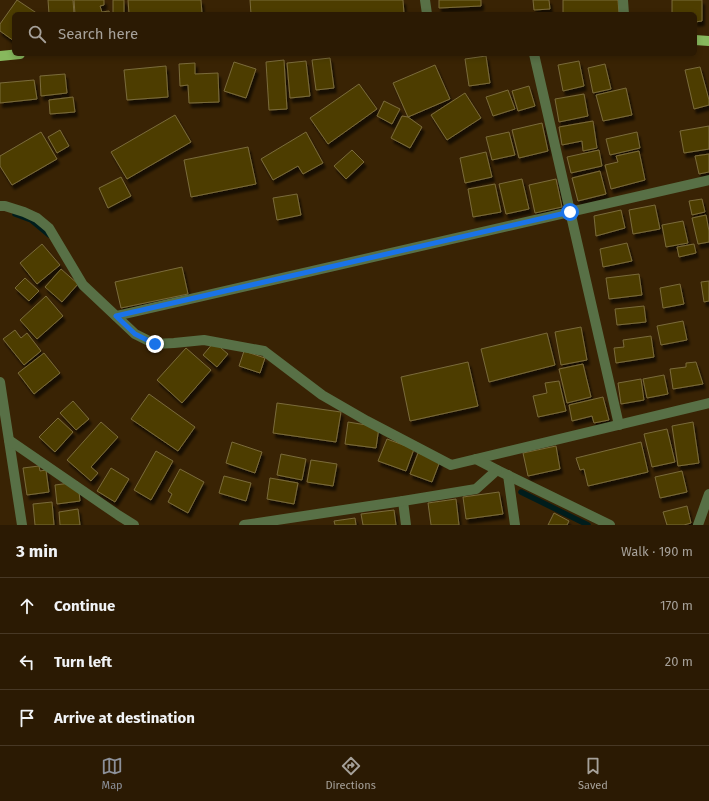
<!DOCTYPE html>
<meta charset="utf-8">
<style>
:root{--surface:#2b1a03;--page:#372712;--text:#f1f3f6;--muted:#a6a19a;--line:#473825;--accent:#8c9099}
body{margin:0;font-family:"Fira Sans",sans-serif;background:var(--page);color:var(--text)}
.stop{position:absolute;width:12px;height:12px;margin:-9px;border:3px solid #1a73e8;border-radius:50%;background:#fff}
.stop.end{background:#1a73e8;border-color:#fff;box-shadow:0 1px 4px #0008}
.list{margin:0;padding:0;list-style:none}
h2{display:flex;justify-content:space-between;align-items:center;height:52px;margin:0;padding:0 16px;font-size:17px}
h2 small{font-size:13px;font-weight:400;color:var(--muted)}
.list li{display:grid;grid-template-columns:26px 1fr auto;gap:12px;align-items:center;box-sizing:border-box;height:56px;padding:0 16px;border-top:1px solid var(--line)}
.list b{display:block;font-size:15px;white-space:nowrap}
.list em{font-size:13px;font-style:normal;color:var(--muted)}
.icon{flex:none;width:22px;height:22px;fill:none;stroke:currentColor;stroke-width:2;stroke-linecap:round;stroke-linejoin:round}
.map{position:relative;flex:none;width:709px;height:525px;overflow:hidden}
.search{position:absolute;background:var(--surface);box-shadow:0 2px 6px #0003;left:12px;right:12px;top:12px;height:44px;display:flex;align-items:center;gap:10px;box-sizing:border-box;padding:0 14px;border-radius:6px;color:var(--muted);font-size:15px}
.sheet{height:220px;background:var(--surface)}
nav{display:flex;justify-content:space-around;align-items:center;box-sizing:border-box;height:56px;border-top:1px solid var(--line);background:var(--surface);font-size:11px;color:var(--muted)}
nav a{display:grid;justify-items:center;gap:2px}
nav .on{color:var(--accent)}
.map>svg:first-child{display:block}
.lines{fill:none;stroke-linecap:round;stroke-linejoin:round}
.stream{stroke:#001d1c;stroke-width:5.5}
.building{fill:#4e3e00;stroke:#7a6b3b;filter:url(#shadow)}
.minor{stroke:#587046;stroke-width:10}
.major{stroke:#87b85d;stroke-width:10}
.route{stroke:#1a73e8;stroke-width:5}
</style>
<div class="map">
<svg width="709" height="525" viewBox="0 0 709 525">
<defs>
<filter id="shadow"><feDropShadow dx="2.5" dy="4.5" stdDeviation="1" flood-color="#0009"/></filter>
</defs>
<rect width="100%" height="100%" fill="#392304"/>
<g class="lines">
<!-- stream -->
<g class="stream">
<polyline points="15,214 31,220 49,235"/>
<polyline points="521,492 588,525"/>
</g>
</g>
<!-- building -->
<g class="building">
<polygon points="17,0 38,14 14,14 14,41 0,31 0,24"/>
<polygon points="48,0 73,0 74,14 49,14"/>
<polygon points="74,0 104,0 104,5 100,6 102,12 109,11 110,14 75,14"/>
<rect x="113" y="0" width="11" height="14"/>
<polygon points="128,0 201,0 202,14 129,14"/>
<polygon points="250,0 403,0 404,14 251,14"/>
<polygon points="439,0 481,0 481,6 439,8"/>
<polygon points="533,0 549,0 550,9 534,10"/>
<polygon points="563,0 618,0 619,14 563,14"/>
<polygon points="672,0 702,0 702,21 695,22 695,14 672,14"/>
<polygon points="486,56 490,83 469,86 465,59"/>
<polygon points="330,58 334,88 316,90 312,60"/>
<polygon points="284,60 287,109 269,110 266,62"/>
<polygon points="306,61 310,96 290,98 287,63"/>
<polygon points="579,61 584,86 563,91 558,65"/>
<polygon points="234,62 256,69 246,98 224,91"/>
<polygon points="195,63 195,74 218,73 219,102 189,103 188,85 180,86 179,64"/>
<polygon points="605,64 611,89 593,93 588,68"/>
<polygon points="435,65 450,99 408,117 393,83"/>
<polygon points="166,66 168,97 127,100 124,70"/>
<polygon points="700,67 709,100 709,105 694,109 685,70"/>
<polygon points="65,74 67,93 41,96 40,76"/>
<polygon points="34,80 37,99 0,103 0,83"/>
<polygon points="359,84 377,109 328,144 310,118"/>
<polygon points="529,86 535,106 518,111 512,91"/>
<polygon points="626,88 632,115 603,121 596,95"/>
<polygon points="508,90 515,109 493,116 486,97"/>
<polygon points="465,93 481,118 447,140 431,115"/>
<polygon points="584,94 588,116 559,122 555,99"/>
<polygon points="73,97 75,112 50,114 49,100"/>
<polygon points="384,101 400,109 392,124 377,116"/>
<polygon points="175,115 191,142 127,179 111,152"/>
<polygon points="402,116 408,117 422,127 410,148 391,138"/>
<polygon points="593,121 597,148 583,151 582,141 562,145 559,127"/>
<polygon points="542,123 548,151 519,158 512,130"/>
<polygon points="709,126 709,149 684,153 680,131"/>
<polygon points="60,130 69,146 57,153 48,137"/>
<polygon points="41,132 57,159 12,185 0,166 0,156"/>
<polygon points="306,132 323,163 303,174 298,166 273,180 261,159"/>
<polygon points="509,132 515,155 492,160 486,137"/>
<polygon points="637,132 640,148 610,155 606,139"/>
<polygon points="248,147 256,184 191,197 184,160"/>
<polygon points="352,150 364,162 346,179 334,166"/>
<polygon points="599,150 602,166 571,173 567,157"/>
<polygon points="639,151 645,180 611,189 605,165 618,162 616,156"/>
<polygon points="486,152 492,177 465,183 460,158"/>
<polygon points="709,154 709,172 699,174 695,156"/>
<polygon points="600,171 606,194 578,201 572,178"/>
<polygon points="121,177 131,196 108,208 99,188"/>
<polygon points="522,179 529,209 506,214 499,184"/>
<polygon points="556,179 562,207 535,213 529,185"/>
<polygon points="495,184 501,212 473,217 468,189"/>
<polygon points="297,194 301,215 277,220 273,198"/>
<polygon points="702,199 705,212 692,215 689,201"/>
<polygon points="655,205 660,229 633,234 629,210"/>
<polygon points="621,210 625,228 596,236 594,216"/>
<polygon points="706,215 709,231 709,242 698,244 692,218"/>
<polygon points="683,221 688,243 666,247 662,225"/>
<polygon points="627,243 632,261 603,267 600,249"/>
<polygon points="42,244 60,265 37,284 20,263"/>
<polygon points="694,244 696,253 679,257 677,247"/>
<polygon points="182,267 188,294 121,308 115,282"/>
<polygon points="61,269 78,284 62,302 45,287"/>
<polygon points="639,274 642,295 609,299 606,278"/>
<polygon points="25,278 39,291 29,301 15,288"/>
<polygon points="709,281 709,301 704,302 701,282"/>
<polygon points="680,284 684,304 663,308 660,288"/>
<polygon points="46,296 63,316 37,339 20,320"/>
<polygon points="644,306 646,322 617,325 615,309"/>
<polygon points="683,321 687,340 661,345 657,326"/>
<polygon points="581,327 587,360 561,365 555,332"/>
<polygon points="15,330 21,338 27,333 41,351 24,365 3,339"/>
<polygon points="547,333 555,365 489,382 481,349"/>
<polygon points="651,336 654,357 616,363 614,348 624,347 623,340"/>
<polygon points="214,342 228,354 217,367 203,355"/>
<polygon points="186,348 211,370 182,403 157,380"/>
<polygon points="244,351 265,358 260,373 239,366"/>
<polygon points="44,353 60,373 34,394 18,373"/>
<polygon points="468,362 478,406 410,421 401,377"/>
<polygon points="696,362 703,384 673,389 670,369 686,367 686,363"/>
<polygon points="583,364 591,397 567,403 559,369"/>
<polygon points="664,375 668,394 647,398 643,379"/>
<polygon points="641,379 644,400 621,404 618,383"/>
<polygon points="559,381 566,411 538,417 533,396 547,393 545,383"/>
<polygon points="149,394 195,427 178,451 131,419"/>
<polygon points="603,397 609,420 594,423 592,416 572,421 569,405"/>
<polygon points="73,401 89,419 76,430 60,413"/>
<polygon points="277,403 341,412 336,442 273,433"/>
<polygon points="58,418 73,432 55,452 39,437"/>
<polygon points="101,422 118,437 91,467 98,473 91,481 67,460"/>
<polygon points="348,422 379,427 376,448 345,444"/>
<polygon points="693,422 699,463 678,466 672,426"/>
<polygon points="667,429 675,462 652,467 644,434"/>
<polygon points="387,439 414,449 406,471 378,461"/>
<polygon points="232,442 262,452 255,473 226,463"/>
<polygon points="641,442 648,472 588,486 584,469 580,470 576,458"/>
<polygon points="556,446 560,469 528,476 523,453"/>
<polygon points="156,451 173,461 151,500 134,490"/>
<polygon points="418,453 440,461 432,482 410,474"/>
<polygon points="281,454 306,459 302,480 277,475"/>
<polygon points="311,460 337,464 333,486 307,482"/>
<polygon points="39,466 40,471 46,470 49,492 27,495 23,468"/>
<polygon points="111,468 129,479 115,502 97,491"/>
<polygon points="180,469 204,482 188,513 168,502 172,494 168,491"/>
<polygon points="682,471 687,492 660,498 655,477"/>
<polygon points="224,476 251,483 246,501 219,493"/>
<polygon points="270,478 298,483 294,504 267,499"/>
<polygon points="78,482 80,501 57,504 55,485"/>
<polygon points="499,492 503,514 466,519 463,497"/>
<polygon points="456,499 459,525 431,525 428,503"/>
<polygon points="52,502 54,525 35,525 33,504"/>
<polygon points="687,506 691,523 684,525 667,525 663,512"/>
<polygon points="78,509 80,525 60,525 59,512"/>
<polygon points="394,510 396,525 363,525 361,514"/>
<polygon points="554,513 569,521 567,525 548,525"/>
<polygon points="355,518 356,525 335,525 334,521"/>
</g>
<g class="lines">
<!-- minor -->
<g class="minor">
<polyline points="425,0 427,14"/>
<polyline points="623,0 624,14"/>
<polyline points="534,54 619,425"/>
<polyline points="0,206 5,206 24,212 37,218 49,228 83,285 135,334 155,344 174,343 204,340 264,351 322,395 367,421 451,465 709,403"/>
<polyline points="116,316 709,180"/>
<polyline points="0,382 22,525"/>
<polyline points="9,440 118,515 134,525"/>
<polyline points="476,459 497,470 610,525"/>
<polyline points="508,475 515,525"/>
<polyline points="403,501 406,525"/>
<polyline points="244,525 403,501 476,489 497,470"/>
<polyline points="698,525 709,494"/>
</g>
<!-- major -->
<g class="major">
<polyline points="695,40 709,41"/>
<polyline points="0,56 20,54"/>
</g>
</g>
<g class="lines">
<!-- route -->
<polyline class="route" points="155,344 135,334 116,316 570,212"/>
</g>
</svg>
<div class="stop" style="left:570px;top:212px"></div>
<div class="stop end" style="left:155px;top:344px"></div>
<div class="search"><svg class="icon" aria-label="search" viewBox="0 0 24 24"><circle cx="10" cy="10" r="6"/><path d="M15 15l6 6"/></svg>Search here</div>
</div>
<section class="sheet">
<h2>3 min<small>Walk · 190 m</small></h2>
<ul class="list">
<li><svg class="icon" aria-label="ahead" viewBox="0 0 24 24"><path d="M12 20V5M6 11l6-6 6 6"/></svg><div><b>Continue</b></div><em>170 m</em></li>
<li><svg class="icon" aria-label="left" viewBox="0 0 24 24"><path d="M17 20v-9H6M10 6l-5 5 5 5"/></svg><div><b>Turn left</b></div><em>20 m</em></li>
<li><svg class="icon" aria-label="arrive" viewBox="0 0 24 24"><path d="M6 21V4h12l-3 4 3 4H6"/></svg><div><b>Arrive at destination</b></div></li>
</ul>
</section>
<nav>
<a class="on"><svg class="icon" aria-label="map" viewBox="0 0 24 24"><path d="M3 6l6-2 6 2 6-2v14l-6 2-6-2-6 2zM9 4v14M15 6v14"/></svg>Map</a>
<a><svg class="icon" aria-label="directions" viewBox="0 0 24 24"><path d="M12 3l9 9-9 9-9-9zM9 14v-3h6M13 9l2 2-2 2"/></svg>Directions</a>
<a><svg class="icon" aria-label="saved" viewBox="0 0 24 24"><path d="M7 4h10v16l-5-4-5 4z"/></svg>Saved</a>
</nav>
